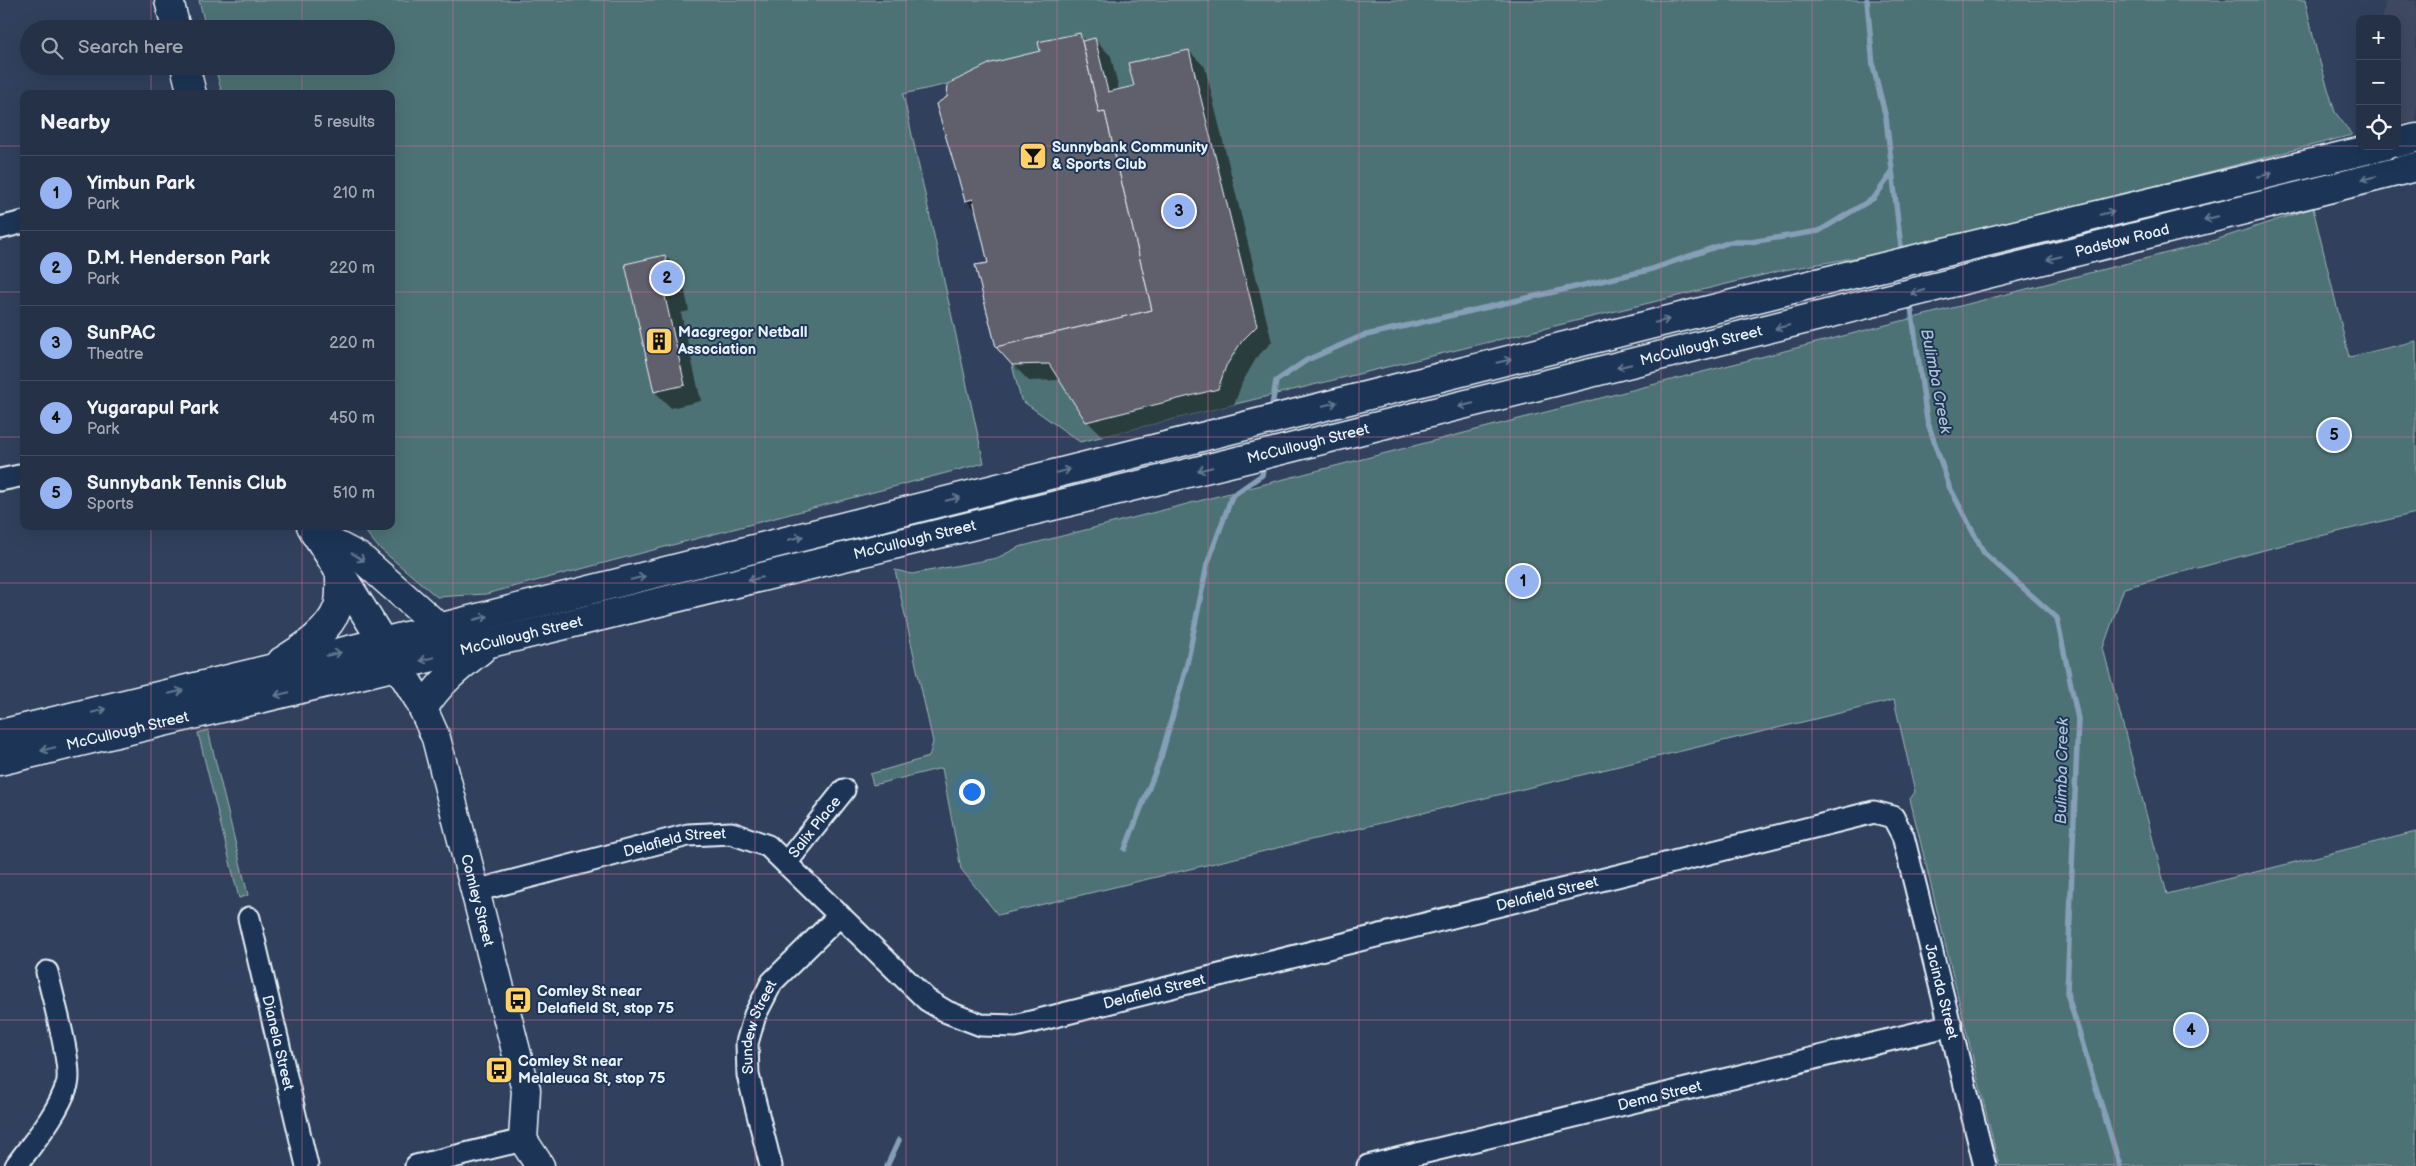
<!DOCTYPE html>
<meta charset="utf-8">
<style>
:root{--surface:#253146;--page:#2d394d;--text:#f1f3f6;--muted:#a3a9b3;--line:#424c5f;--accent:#95b2f1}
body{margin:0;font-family:"Balsamiq Sans",sans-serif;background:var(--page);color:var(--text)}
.controls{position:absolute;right:15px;top:15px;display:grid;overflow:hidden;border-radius:10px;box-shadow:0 5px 20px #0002}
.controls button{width:45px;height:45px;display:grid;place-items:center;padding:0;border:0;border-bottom:1px solid var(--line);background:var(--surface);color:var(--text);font:25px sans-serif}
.you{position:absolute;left:971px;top:791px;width:18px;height:18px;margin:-12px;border:4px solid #fff;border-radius:50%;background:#1a73e8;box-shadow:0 0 0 8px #1a73e833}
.badge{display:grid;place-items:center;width:32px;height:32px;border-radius:50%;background:var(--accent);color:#111;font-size:16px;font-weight:700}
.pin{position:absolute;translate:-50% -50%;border:2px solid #fff;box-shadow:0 1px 5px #0006}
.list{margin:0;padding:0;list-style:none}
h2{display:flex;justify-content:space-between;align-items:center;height:65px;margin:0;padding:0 20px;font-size:21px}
h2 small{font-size:16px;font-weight:400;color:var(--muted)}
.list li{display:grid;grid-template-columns:32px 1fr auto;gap:15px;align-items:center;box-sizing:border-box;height:75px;padding:0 20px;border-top:1px solid var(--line)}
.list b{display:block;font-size:19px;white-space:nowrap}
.list p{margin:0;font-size:16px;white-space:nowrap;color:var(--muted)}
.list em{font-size:16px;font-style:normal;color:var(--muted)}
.icon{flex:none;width:28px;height:28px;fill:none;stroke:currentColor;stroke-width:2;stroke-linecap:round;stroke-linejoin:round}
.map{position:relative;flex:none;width:2416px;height:1166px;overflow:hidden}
.search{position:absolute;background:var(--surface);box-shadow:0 5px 20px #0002;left:20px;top:20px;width:375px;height:55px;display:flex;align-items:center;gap:12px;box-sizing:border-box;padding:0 18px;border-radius:28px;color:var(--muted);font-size:19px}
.panel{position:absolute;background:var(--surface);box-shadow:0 5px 20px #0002;left:20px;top:90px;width:375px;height:440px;border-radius:10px}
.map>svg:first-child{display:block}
.built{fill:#3f4a62}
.green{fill:#4e7274;stroke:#9bb2b6}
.shadow{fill:#0007}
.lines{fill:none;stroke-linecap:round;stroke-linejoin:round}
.stream{stroke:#849fb6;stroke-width:5.5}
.building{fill:#615e6c;stroke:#e8f1f8}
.street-casing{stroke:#e8f1f8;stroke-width:25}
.secondary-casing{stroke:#e8f1f8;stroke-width:31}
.street{stroke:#1d3557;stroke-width:21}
.secondary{stroke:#1d3557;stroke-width:28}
.oneway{stroke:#64778f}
.grid{fill:none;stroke:#d16f9a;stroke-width:1;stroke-opacity:0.55}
.labels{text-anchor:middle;stroke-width:4;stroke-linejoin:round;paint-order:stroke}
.poi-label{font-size:15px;font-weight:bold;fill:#e8f1f8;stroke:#1d3557;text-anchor:start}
.street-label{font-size:15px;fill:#e8f1f8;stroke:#1d3557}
.water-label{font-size:16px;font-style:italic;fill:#aec1d2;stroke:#1d3557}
</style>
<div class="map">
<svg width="2416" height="1166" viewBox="0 0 2416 1166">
<rect width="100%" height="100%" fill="#31415d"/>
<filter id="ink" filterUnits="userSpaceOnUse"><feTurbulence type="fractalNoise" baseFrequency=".02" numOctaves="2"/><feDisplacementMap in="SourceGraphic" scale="10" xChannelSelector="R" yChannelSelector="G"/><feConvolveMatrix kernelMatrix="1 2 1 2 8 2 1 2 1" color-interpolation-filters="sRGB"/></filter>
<g filter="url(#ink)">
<!-- built -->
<polygon class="built" points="2391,0 2416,0 2416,121 2397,125 2397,19 2382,19 2386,1"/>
<!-- green -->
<g class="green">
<polygon points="199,0 2305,0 2316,49 2335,112 2352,135 1922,246 1784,270 1080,442 1021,400 1012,365 996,347 975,265 988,263 973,199 965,201 936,104 947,97 948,84 903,94 984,463 486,594 437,597 378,547 361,526 391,526 391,94 222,94 215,66 386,66 386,29 206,29"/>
<polygon points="2313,208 2349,357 2416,341 2416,513 2279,546 2124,588 2103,648 2167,894 2416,832 2416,1166 1999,1166 1910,799 1915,792 1894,700 998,915 961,869 942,768 873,785 870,774 929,757 933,742 895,570 912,574 997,558 1019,547 2206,243"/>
<polygon points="208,730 248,895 239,898 198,733"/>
</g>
<!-- shadow -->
<g class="shadow">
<polygon points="1079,35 1086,41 1095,40 1111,56 1119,91 1136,87 1189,51 1205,67 1272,342 1257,357 1242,383 1234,405 1103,437 1087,421 1060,380 1029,381 1013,365 977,212 966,200 1041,51"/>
<polygon points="665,256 681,272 689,311 681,313 701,401 671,408 655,392"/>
</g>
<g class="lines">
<!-- stream -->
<g class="stream">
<polyline points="1867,0 1873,66 1886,118 1902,256"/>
<polyline points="1910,300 1927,420 1949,486 1984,553 2057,618 2078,719 2067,993 2120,1166"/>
<polyline points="1271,412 1276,381 1307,360 1362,336 1649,270 1730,242 1751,242 1819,231 1874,198 1891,174"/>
<polyline points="1125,849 1161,757 1187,664 1207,565 1232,496 1262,475 1264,463"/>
<polyline points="887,1166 899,1140"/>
</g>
</g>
<!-- building -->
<g class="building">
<polygon points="1080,33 1099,113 1105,112 1152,310 996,347 975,265 988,263 973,199 965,201 936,104 947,97 948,84 991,63 1040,51 1038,42"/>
<polygon points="1095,38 1108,92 1134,86 1128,63 1189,50 1257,326 1242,341 1226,366 1218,389 1086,422 1049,364 1012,365 996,347 1152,310 1105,112 1099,113 1082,41"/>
<polygon points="665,255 674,295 665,297 685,385 654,392 625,264"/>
</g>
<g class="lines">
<!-- street casing -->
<g class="street-casing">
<g id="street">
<polyline points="0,228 24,222"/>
<polyline points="0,480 24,475"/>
<path id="s1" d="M 786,863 L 844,790"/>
<path id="s2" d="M 475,891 L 688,835 L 731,833 L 768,846 L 927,1000 L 947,1012 L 981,1025 L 1015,1026 L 1874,812 L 1893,817 L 1903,836 L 1985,1166"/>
<path id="s3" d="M 249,918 L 307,1166"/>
<path d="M 16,1166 C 34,1141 57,1115 67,1085 C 73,1066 52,995 47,972"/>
<polyline points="416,1166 523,1140"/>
<path id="s4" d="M 771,1166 L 748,1075 L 747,1043 L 755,1015 L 772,982 L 840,915"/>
<path id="s5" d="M 1368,1166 L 1951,1025"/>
</g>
</g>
<!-- secondary casing -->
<g class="secondary-casing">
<g id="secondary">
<polyline points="169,0 176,29"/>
<polyline points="185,66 192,94"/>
<polyline points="2397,143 2416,138"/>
<path id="s6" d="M 311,526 L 420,702 L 436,738 L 526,1090 L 523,1140 L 540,1166"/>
<polyline points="315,534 361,558 440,628"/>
<path d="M 282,661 C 303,648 329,632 338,607 C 341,597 340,585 340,575"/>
<path d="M 423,709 C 438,684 458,668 481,650"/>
<polyline points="0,734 382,642 1821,282 2383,146"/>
<path id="s7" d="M 0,761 L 368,673 L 1278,451 L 2416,167"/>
</g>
</g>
<!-- street -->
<use href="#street" class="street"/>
<!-- secondary -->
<use href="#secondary" class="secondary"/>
</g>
<!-- one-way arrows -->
<defs><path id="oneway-shaft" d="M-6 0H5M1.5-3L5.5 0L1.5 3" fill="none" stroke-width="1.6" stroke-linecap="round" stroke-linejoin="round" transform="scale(1.25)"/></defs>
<g class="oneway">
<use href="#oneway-shaft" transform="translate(2265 175) rotate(-14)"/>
<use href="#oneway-shaft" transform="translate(2369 178) rotate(166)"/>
<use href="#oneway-shaft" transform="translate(2107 213) rotate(-14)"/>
<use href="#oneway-shaft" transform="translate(2211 218) rotate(166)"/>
<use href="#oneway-shaft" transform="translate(2054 258) rotate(166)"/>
<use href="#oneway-shaft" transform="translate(1918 292) rotate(165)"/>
<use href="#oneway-shaft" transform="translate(1662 321) rotate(-14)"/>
<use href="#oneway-shaft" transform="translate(1782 327) rotate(166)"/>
<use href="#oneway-shaft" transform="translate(1504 361) rotate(-14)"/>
<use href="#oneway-shaft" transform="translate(1624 366) rotate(166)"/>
<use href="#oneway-shaft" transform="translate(1330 404) rotate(-14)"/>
<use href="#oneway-shaft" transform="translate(1466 405) rotate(166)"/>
<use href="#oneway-shaft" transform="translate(1205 469) rotate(166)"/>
<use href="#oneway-shaft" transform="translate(1063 471) rotate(-14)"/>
<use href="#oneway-shaft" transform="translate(953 499) rotate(-14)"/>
<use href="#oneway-shaft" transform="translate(796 538) rotate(-14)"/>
<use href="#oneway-shaft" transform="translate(358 557) rotate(32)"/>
<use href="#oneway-shaft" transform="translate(638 578) rotate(-14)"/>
<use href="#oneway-shaft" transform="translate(755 579) rotate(166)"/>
<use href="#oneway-shaft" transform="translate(481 618) rotate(-14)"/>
<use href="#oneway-shaft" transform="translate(334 654) rotate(-14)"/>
<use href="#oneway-shaft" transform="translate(427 659) rotate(166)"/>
<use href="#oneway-shaft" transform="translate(176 692) rotate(-14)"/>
<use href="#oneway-shaft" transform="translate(282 694) rotate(167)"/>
<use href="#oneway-shaft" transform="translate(99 711) rotate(-13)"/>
<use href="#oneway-shaft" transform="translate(48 749) rotate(167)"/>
</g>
</g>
<!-- grid -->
<path class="grid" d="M 151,0 L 151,29M 302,0 L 302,29M 453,0 L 453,1166M 604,0 L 604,1166M 755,0 L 755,1166M 906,0 L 906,1166M 1057,0 L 1057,1166M 1208,0 L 1208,1166M 1359,0 L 1359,1166M 1510,0 L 1510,1166M 1661,0 L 1661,1166M 1812,0 L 1812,1166M 1963,0 L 1963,1166M 2114,0 L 2114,1166M 2265,0 L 2265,1166M 151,66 L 151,94M 302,66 L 302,94M 0,146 L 24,146M 391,146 L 2360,146M 2397,146 L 2416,146M 0,292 L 24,292M 391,292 L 2416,292M 0,437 L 24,437M 391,437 L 2416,437M 151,526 L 151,1166M 302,526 L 302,1166M 0,583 L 2416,583M 0,729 L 2416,729M 0,874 L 2416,874M 0,1020 L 2416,1020"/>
<!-- icons -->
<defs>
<g id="bar-square" transform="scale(1.4375)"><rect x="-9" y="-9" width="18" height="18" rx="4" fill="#ffd166" stroke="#1d3557"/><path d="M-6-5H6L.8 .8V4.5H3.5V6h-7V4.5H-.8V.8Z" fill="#111"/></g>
<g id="building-square" transform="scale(1.4375)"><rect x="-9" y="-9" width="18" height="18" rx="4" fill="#ffd166" stroke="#1d3557"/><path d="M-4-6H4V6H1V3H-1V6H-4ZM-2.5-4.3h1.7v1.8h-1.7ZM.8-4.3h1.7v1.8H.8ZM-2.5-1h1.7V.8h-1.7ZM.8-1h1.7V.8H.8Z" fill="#111"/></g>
<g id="bus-square" transform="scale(1.4375)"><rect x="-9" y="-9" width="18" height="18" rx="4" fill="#ffd166" stroke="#1d3557"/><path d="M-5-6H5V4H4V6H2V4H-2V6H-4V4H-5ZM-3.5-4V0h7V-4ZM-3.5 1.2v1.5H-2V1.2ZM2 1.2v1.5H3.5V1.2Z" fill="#111"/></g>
</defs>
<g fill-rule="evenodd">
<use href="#bar-square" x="1033" y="156"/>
<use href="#building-square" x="659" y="341"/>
<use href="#bus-square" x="518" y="1000"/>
<use href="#bus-square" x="499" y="1070"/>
</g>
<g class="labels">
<!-- poi labels -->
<g class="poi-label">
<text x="1052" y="152">Sunnybank Community<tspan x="1052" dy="17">&amp; Sports Club</tspan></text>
<text x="678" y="337">Macgregor Netball<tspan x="678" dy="17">Association</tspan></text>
<text x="537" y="996">Comley St near<tspan x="537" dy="17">Delafield St, stop 75</tspan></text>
<text x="518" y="1066">Comley St near<tspan x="518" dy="17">Melaleuca St, stop 75</tspan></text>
</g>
<!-- street labels -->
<g class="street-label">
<text dy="5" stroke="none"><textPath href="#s7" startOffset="2185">Padstow Road</textPath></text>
<text dy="5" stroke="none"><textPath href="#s7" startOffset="1751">McCullough Street</textPath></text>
<text dy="5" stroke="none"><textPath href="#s7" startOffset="1346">McCullough Street</textPath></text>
<text dy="5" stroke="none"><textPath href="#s7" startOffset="941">McCullough Street</textPath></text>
<text dy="5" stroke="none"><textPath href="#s7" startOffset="536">McCullough Street</textPath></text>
<text dy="5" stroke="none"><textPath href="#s7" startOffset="131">McCullough Street</textPath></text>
<text dy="5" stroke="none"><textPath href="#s1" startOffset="46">Salix Place</textPath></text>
<text dy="5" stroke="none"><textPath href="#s2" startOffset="206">Delafield Street</textPath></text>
<text dy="5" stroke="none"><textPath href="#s2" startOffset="1166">Delafield Street</textPath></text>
<text dy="5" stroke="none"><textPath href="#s6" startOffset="414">Comley Street</textPath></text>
<text dy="5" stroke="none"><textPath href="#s2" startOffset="1704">Jacinda Street</textPath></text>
<text dy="5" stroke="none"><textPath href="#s2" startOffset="761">Delafield Street</textPath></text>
<text dy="5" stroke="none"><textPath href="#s4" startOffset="144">Sundew Street</textPath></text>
<text dy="5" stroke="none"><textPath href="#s3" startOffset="128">Dianela Street</textPath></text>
<text dy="5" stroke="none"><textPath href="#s5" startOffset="300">Dema Street</textPath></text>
</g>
<!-- water labels -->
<g class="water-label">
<text transform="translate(1937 381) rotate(79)" y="6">Bulimba Creek</text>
<text transform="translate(2061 771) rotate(-89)" y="6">Bulimba Creek</text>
</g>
</g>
</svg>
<div class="controls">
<button>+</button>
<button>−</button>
<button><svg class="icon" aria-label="locate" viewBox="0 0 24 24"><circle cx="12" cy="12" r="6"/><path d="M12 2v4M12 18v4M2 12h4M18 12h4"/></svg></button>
</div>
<div class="you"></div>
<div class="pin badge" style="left:1523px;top:581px">1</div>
<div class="pin badge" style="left:667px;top:278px">2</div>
<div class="pin badge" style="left:1179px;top:211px">3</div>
<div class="pin badge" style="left:2191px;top:1030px">4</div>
<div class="pin badge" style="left:2334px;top:435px">5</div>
<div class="search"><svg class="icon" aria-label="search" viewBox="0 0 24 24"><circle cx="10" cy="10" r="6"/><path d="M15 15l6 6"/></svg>Search here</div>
<section class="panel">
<h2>Nearby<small>5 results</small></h2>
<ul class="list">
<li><span class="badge">1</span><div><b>Yimbun Park</b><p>Park</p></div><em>210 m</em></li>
<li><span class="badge">2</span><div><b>D.M. Henderson Park</b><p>Park</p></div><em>220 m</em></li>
<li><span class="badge">3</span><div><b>SunPAC</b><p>Theatre</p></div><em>220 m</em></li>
<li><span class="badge">4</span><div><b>Yugarapul Park</b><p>Park</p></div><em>450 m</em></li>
<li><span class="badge">5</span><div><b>Sunnybank Tennis Club</b><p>Sports</p></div><em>510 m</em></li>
</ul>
</section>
</div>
